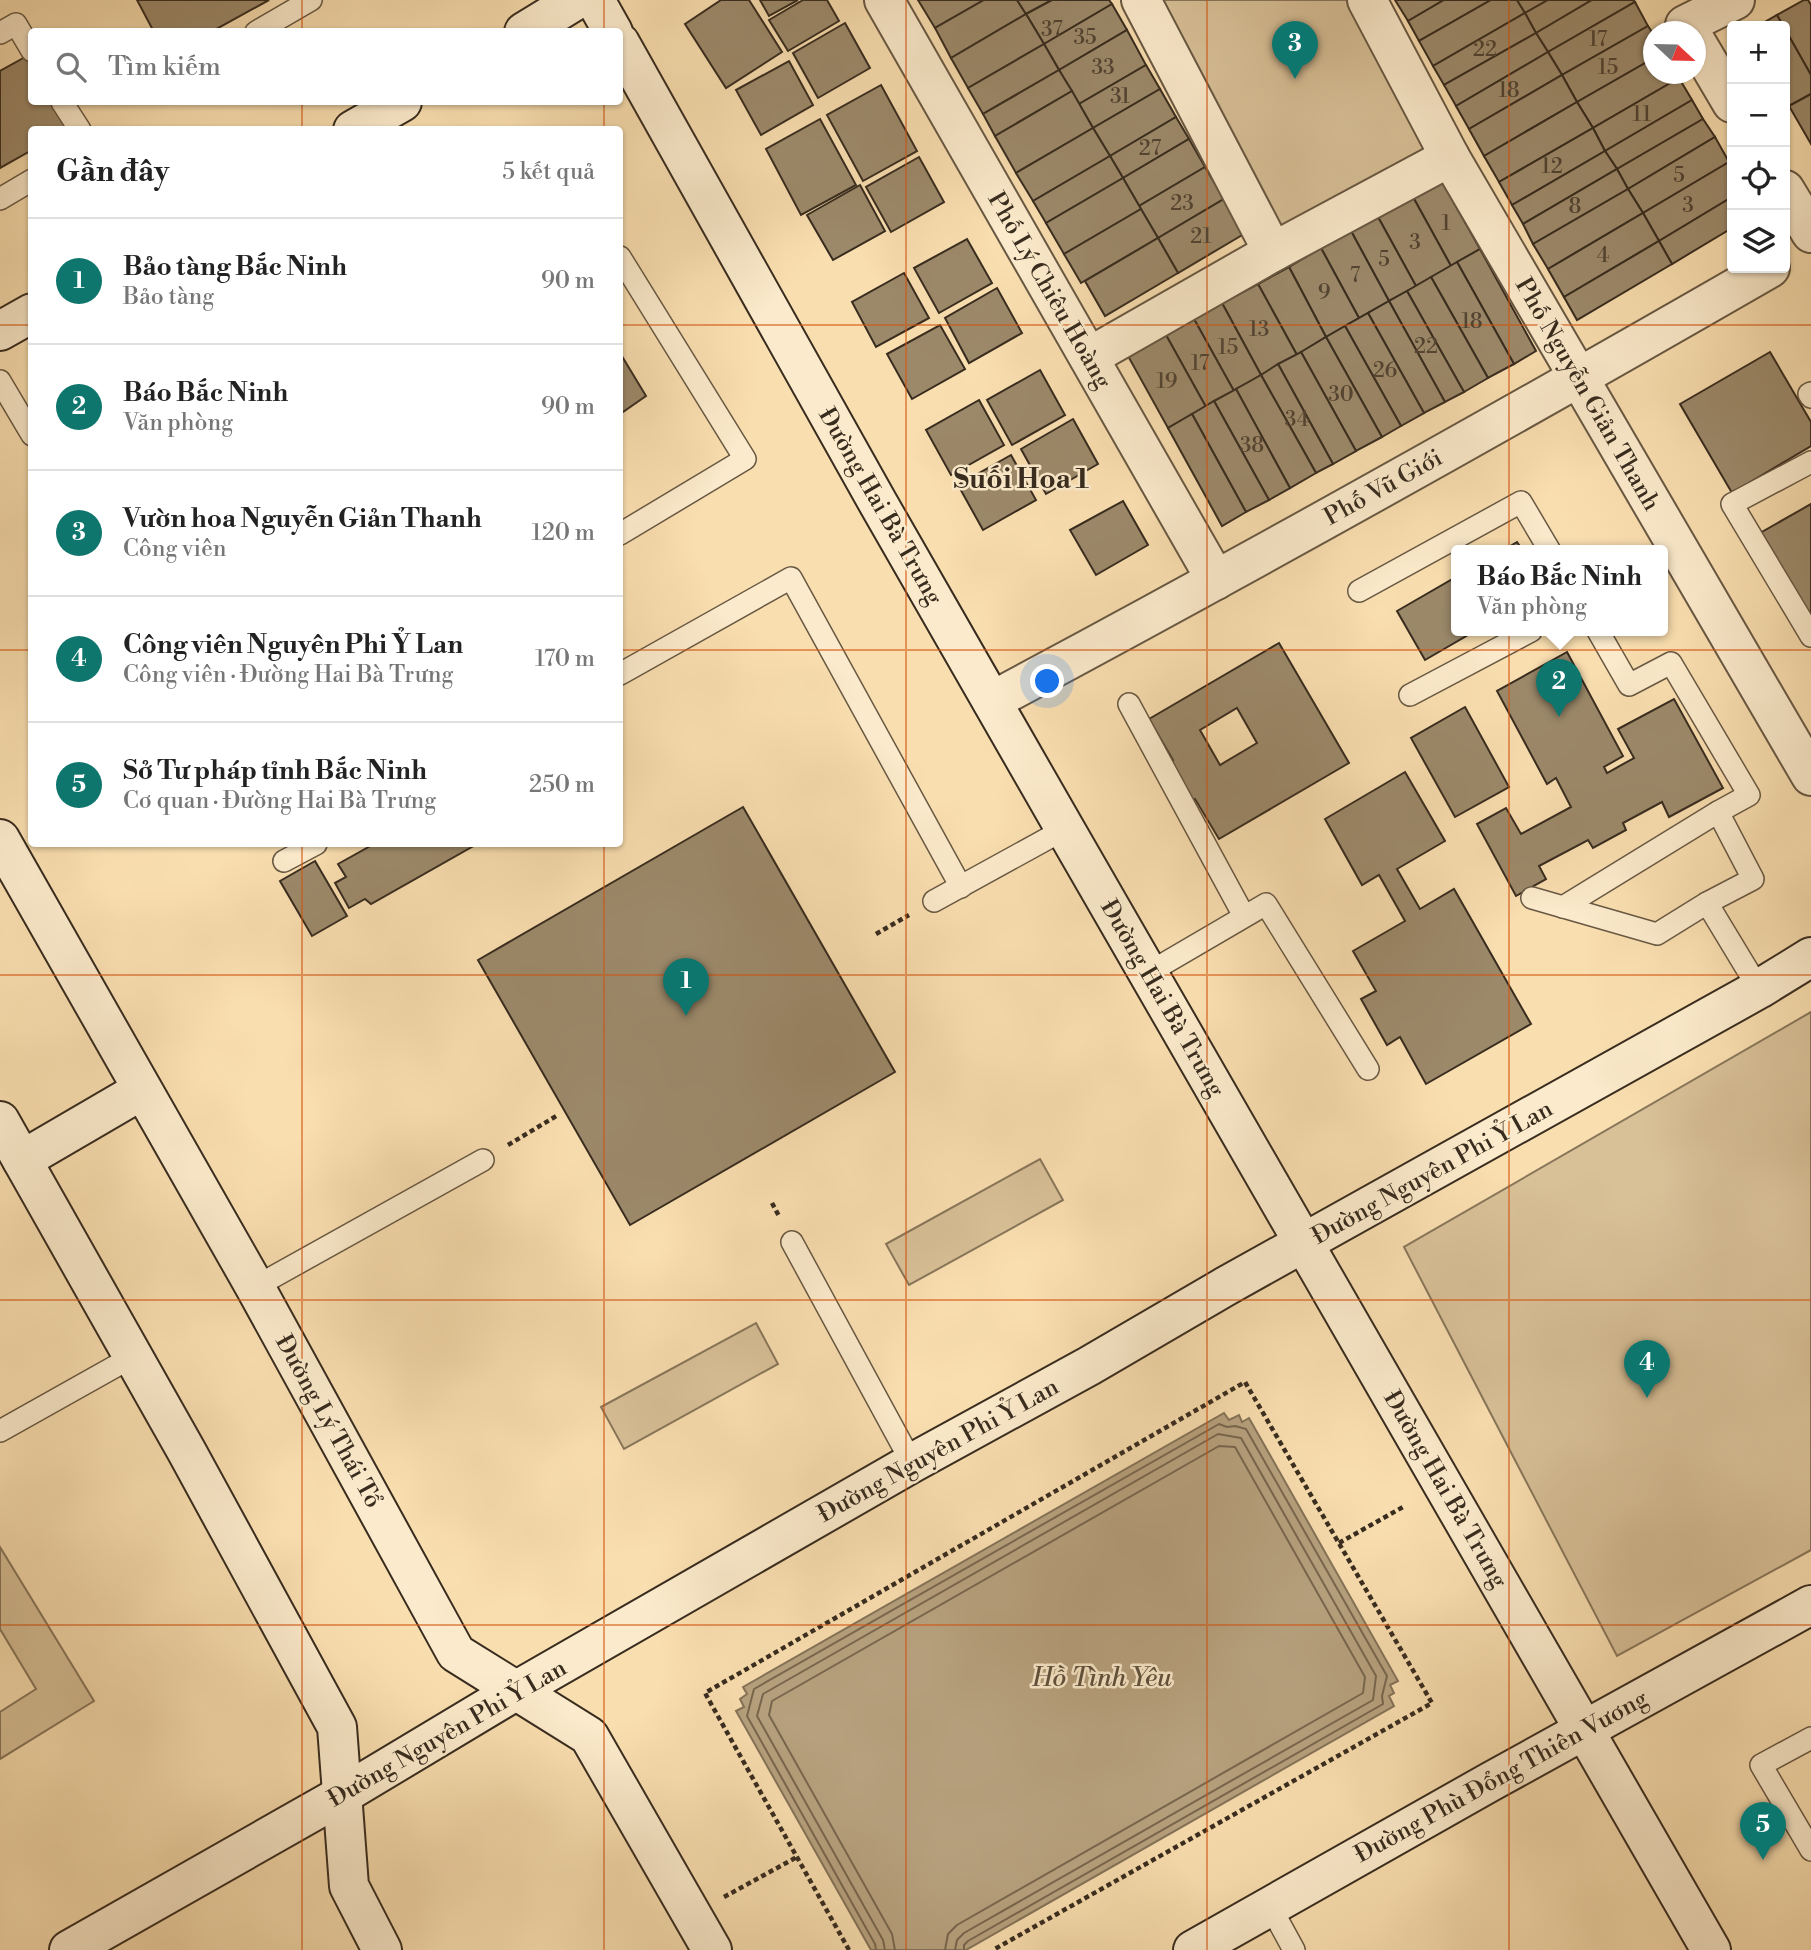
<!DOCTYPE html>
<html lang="vi">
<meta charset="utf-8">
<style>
:root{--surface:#fff;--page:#f2f2f2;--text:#222;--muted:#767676;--line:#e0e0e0;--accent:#0f766e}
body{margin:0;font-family:"Libre Bodoni",serif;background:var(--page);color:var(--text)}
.controls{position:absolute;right:21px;top:21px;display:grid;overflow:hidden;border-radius:7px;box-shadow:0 2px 5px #0004}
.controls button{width:63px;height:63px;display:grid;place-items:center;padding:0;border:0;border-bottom:2px solid var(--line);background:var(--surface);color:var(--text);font:35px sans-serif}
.compass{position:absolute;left:1643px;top:21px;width:63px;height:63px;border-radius:50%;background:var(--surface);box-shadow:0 2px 5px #0004;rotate:112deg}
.you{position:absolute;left:1048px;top:682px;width:24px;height:24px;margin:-18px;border:5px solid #fff;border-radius:50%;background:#1a73e8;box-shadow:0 0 0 10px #1a73e833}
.badge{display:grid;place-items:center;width:46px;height:46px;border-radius:50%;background:var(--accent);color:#fff;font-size:23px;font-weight:700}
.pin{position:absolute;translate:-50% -58px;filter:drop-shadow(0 2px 4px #0008)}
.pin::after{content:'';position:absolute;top:37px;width:24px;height:21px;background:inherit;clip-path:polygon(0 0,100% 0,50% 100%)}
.popup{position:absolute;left:1451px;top:545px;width:217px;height:91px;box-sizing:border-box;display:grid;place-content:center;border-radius:7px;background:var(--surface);filter:drop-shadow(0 2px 5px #0005);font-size:23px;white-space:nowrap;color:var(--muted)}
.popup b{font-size:26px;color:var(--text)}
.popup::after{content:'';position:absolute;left:50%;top:100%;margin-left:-14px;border:14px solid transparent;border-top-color:var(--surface)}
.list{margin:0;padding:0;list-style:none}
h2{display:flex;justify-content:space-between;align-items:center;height:91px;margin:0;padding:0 28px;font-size:30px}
h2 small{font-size:23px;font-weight:400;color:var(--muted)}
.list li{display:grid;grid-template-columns:46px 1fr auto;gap:21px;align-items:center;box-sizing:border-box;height:126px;padding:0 28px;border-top:2px solid var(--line)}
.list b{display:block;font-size:26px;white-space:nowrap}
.list p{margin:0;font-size:23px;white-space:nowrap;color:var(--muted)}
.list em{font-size:23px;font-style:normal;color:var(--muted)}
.icon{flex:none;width:38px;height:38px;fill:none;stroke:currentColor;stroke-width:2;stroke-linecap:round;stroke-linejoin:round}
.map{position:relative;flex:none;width:1811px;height:1950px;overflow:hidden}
.search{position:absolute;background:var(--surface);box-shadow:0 2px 5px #0004;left:28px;top:28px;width:595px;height:77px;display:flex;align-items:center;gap:18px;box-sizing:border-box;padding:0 24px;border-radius:7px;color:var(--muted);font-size:26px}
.panel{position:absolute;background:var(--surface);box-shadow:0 2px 5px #0004;left:28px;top:126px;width:595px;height:721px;border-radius:7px}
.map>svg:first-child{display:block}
.green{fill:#d8c097;stroke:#88765b;stroke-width:2}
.water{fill:#b7a17e;stroke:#847258;stroke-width:2}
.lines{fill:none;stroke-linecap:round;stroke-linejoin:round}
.shore{stroke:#78664e;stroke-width:2}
.building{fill:#9c896a;stroke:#382c1f;stroke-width:2;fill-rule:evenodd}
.lane-casing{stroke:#685843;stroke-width:24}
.street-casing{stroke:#685843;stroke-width:42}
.secondary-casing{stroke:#382c1f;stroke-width:42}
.path{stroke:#382c1f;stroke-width:4.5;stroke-dasharray:5 3.5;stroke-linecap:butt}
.lane{stroke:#fbeacb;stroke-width:21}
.street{stroke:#fbeacb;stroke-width:38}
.secondary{stroke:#fbeacb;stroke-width:38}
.grid{fill:none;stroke:#d6540e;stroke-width:2;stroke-opacity:0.55}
.labels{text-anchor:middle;stroke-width:5;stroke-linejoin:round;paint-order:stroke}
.number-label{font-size:21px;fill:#514332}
.street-label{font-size:24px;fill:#382c1f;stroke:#fbeacb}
.water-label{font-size:26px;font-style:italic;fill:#5e4f3c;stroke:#fbeacb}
.quarter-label{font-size:28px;font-weight:bold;fill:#382c1f;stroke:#fbeacb}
</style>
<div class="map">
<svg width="1811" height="1950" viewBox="0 0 1811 1950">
<rect width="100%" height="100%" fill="#f9deaf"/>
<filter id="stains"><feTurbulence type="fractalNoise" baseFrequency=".00286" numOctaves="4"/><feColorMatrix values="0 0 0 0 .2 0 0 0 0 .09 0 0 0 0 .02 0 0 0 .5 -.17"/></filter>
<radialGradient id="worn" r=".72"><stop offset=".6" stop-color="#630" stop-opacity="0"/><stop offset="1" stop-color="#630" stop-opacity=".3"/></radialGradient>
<!-- green -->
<g class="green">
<polygon points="1141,0 1367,0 1450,157 1273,252"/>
<polygon points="1811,1012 1811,1550 1617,1656 1404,1247"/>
<polygon points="1040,1159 1063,1200 909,1285 886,1244"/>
<polygon points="756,1323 778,1364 624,1449 601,1407"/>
<polygon points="0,1547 94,1701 0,1759 0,1712 36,1689 0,1629"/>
</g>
<!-- water -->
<polygon class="water" points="1224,1413 1229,1420 1239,1415 1242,1422 1249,1418 1398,1681 1390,1685 1394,1693 1389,1696 1394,1706 966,1950 871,1950 736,1711 744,1707 740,1699 747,1694 743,1687"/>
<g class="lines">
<!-- shore -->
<g class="shore">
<polyline points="876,1950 875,1944 747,1716 754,1689 1219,1424 1227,1427 1235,1426 1246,1429 1387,1676 1382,1696 1383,1704 968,1941 964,1945 964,1950"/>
<polyline points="885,1950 883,1940 757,1716 763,1694 1218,1434 1241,1438 1376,1676 1373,1700 964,1933 957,1940 955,1950"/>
<polyline points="895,1950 892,1934 769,1715 772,1701 1219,1446 1235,1447 1365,1677 1363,1693 957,1925 948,1934 945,1950"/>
</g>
</g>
<!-- building -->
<g class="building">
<polygon points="137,0 269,0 211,32 154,32"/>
<polygon points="721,0 749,0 782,52 726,88 685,24"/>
<polygon points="760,0 798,0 769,16"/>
<polygon points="803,0 827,0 839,21 788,51 769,20"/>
<polygon points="918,0 984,0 935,28"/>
<polygon points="984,0 1017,0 1026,14 951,58 935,28"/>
<polygon points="1017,0 1052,0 1026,14"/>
<polygon points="1052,0 1109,0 1112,4 1044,44 1026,14"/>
<polygon points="1395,0 1444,0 1408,21"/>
<polygon points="1444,0 1491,0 1419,41 1408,21"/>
<polygon points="1491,0 1517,0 1525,13 1433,66 1419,41"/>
<polygon points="1517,0 1548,0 1525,13"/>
<polygon points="1548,0 1592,0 1536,33 1525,13"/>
<polygon points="1592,0 1633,0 1635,2 1548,52 1536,33"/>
<polygon points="1804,0 1808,0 1811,5 1811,75 1777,15"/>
<polygon points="1635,2 1648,26 1562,75 1548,52"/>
<polygon points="1112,4 1127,30 1059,70 1044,44"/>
<polygon points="1525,13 1536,33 1444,85 1433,66"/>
<polygon points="1026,14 1044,44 968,88 951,58"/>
<polygon points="1777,15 1783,26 1758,26"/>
<polygon points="845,23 870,68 818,98 793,53"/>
<polygon points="1648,26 1654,35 1654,58 1577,102 1562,75"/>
<polygon points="1785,29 1811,75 1811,94 1789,106 1785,98"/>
<polygon points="1127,30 1146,65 1079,104 1059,70"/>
<polygon points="1536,33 1548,52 1456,106 1444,85"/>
<polygon points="1044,44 1059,70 983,114 968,88"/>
<polygon points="1548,52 1562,75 1469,129 1456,106"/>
<polygon points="27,56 32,64 32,102 53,102 68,129 32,130 32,150 0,168 0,71"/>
<polygon points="1654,58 1654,74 1676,74 1679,78 1593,128 1577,102"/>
<polygon points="789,61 813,105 761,135 736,90"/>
<polygon points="1146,65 1160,89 1093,128 1079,104"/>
<polygon points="1059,70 1072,91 995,136 983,114"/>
<polygon points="1562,75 1577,102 1484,156 1469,129"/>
<polygon points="1679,78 1692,100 1605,151 1593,128"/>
<polygon points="881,85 917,151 863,181 827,115"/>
<polygon points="1160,89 1176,117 1110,156 1093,128"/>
<polygon points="1072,91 1093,128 1016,173 995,136"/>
<polygon points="1811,94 1811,144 1789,106"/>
<polygon points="1692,100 1703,119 1617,169 1605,151"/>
<polygon points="1577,102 1593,128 1499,182 1484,156"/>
<polygon points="1176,117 1189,139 1123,178 1110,156"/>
<polygon points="820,119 856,185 801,215 766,149"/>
<polygon points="1703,119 1715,137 1628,189 1617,169"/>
<polygon points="1093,128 1110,156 1033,201 1016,173"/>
<polygon points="1593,128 1605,151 1512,205 1499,182"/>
<polygon points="1715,137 1729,162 1643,213 1628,189"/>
<polygon points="1189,139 1205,167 1139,206 1123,178"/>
<polygon points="1605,151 1617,169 1523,224 1512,205"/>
<polygon points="1110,156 1123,178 1046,223 1033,201"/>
<polygon points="919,157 944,202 891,232 866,187"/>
<polygon points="1729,162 1732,167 1732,197 1659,241 1643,213"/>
<polygon points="1205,167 1224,199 1158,238 1139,206"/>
<polygon points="1617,169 1628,189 1533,244 1523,224"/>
<polygon points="1123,178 1141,209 1064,254 1046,223"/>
<polygon points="1442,181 1480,249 1451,266 1413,197"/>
<polygon points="860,185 885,231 833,260 807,215"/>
<polygon points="1628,189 1643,213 1548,269 1533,244"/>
<polygon points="1413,197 1451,266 1416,286 1378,217"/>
<polygon points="1732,197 1732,228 1672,264 1659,241"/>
<polygon points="1224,199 1244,234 1178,273 1158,238"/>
<polygon points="1141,209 1158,238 1081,283 1064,254"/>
<polygon points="1643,213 1659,241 1564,297 1548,269"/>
<polygon points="1378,217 1416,286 1389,301 1351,231"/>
<polygon points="1351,231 1389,301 1359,318 1321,248"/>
<polygon points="1158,238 1178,273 1105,316 1085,281"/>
<polygon points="967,239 992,283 939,313 914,268"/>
<polygon points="1659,241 1672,264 1577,320 1564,297"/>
<polygon points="1321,248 1359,318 1326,337 1289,267"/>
<polygon points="1480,249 1536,351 1514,364 1457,262"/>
<polygon points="1457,262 1514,364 1488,378 1431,277"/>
<polygon points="1289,267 1326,337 1297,355 1258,284"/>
<polygon points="904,273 929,318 876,347 852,302"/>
<polygon points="1431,277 1488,378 1464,392 1407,291"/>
<polygon points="1258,284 1297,355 1261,375 1222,303"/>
<polygon points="997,288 1022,333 969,363 945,318"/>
<polygon points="1407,291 1464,392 1445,402 1389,301"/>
<polygon points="1389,301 1445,402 1424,413 1368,313"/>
<polygon points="1222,303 1261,375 1234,391 1194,319"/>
<polygon points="1368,313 1424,413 1401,426 1345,326"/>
<polygon points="1194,319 1234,391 1206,407 1166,335"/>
<polygon points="940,325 965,369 912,399 887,354"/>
<polygon points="1345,326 1401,426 1382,437 1326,337"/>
<polygon points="1166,335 1206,407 1168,428 1128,356"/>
<polygon points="1326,337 1382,437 1356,451 1301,352"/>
<polygon points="1301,352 1356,451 1333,464 1278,364"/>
<polygon points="1770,352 1811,422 1811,446 1732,493 1680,404"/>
<polygon points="620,353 646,396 620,414"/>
<polygon points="1278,364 1333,464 1316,473 1261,375"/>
<polygon points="1040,370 1065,415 1012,445 987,400"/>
<polygon points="1261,375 1316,473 1290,488 1236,389"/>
<polygon points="1236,389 1290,488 1269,500 1214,401"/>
<polygon points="979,400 1004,445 951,475 926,430"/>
<polygon points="1214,401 1269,500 1246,512 1192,414"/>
<polygon points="1192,414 1246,512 1222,526 1168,428"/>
<polygon points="1073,419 1098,464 1046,494 1021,449"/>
<polygon points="1011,455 1036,500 983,530 958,485"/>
<polygon points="1123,501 1148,545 1096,575 1070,530"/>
<polygon points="1811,504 1811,622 1760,533"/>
<polygon points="1517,542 1523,551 1502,551"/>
<polygon points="1456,577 1456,631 1475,631 1425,660 1397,611"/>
<path d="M 1279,643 L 1349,763 L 1219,839 L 1195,799 L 1186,804 L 1164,765 L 1173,760 L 1149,719 ZM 1237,708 L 1257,743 L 1220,765 L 1200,730 Z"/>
<polygon points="1567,652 1623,756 1604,767 1607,773 1634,758 1618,729 1674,699 1723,788 1669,817 1662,802 1623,823 1626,830 1593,848 1588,840 1539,866 1546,879 1516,896 1477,824 1506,808 1521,834 1571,807 1556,778 1547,784 1497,691"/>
<polygon points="1465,707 1509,787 1455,817 1411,738"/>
<polygon points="1405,772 1445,841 1397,869 1420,909 1454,889 1531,1024 1426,1084 1400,1037 1387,1045 1361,999 1376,991 1353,951 1405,921 1379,875 1362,885 1325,819"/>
<polygon points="743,807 895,1072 630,1225 478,960"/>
<polygon points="374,844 477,844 371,904 365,899 349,908 335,883 346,877 338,864"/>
<polygon points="315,861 347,916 312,936 280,881"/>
</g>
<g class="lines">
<!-- lane casing -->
<g class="lane-casing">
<g id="lane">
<polyline points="256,32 311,0"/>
<polyline points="0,33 16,24 32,51"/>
<polyline points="62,102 80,130"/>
<polyline points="0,199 32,180"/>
<polyline points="620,257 745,459 620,534"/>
<polyline points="0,381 32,435"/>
<polyline points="1811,393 1809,394 1811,397"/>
<polyline points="1811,462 1732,504 1811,636"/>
<polyline points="1359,591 1521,502 1550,551"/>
<polyline points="620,674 791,578 961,887"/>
<polyline points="1410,695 1531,631"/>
<polyline points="1129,704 1244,916"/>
<polyline points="284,861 316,844"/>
<polyline points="1532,898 1657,934 1707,903 1759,989"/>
<polyline points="934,901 1065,829"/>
<polyline points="1707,903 1753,879 1718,812"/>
<polyline points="1563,907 1718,812 1749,795 1671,663 1629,685 1598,631"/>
<polyline points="1148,973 1266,904 1368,1069"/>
<polyline points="792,1242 912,1463"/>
<polyline points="255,1287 483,1160"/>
<polyline points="0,1431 132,1357"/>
<polyline points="1811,1738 1761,1765 1811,1850"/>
<polyline points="1270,1906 1294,1950"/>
</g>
</g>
<!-- street casing -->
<g class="street-casing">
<g id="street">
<polyline points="884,0 1216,580"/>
<polyline points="1141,0 1273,252"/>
<polyline points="1367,0 1450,157 1811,776"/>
<polyline points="1685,25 1735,0"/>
<polyline points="1696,42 1732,103"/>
<polyline points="1785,190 1811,233"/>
<polyline points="1089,357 1273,252 1450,157"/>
<path d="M 992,701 C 1254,561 1513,416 1770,268"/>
</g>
</g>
<!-- secondary casing -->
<g class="secondary-casing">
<g id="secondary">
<polyline points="595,0 613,32"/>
<polyline points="524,32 576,0"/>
<polyline points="620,43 878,503 1065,829 1711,1950"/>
<polyline points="353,130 402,102"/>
<polyline points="0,331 32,313"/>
<polyline points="0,839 255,1287 456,1653 589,1736 712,1950"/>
<polyline points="0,1121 187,1452 337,1727 349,1886 382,1950"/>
<polyline points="22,1160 142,1090"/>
<polyline points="69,1950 342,1795 517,1690 912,1463 1089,1366 1226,1286 1759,989 1811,957"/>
<polyline points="1193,1950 1490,1782 1811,1605"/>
</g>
</g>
<!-- path -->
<g class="path">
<polyline points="876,934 909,915"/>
<polyline points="508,1145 558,1115"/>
<polyline points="772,1203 780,1218"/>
<polyline points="1339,1543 1403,1507"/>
<polyline points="724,1897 797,1857"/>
<polyline points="849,1950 705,1693 1245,1382 1432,1703 993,1950"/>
</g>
<!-- lane -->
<use href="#lane" class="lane"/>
<!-- street -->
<use href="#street" class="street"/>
<!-- secondary -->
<use href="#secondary" class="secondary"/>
</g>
<!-- grid -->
<path class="grid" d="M 302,0 L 302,32M 604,0 L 604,32M 906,0 L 906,1950M 1207,0 L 1207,1950M 1509,0 L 1509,1950M 302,102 L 302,130M 604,102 L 604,130M 0,325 L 32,325M 620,325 L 1811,325M 0,650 L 32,650M 620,650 L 1811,650M 302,844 L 302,1950M 604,844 L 604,1950M 0,975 L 1811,975M 0,1300 L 1811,1300M 0,1625 L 1811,1625"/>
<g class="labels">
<!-- number labels -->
<g class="number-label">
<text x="1052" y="36">37</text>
<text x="1085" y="44">35</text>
<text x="1598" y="46">17</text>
<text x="1485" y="56">22</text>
<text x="1103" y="74">33</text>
<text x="1608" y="74">15</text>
<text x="1509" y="97">18</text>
<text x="1120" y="103">31</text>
<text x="1642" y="121">11</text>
<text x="1150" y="155">27</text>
<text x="1552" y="173">12</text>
<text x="1679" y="182">5</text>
<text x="1182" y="210">23</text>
<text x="1688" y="212">3</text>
<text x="1575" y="213">8</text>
<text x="1446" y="230">1</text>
<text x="1201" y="243">21</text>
<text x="1415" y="249">3</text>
<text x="1603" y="262">4</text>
<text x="1384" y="266">5</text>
<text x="1355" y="282">7</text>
<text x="1324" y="299">9</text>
<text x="1472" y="328">18</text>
<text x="1259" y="336">13</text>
<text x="1426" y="353">22</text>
<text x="1228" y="354">15</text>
<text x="1200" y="370">17</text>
<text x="1385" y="377">26</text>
<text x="1167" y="388">19</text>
<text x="1341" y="401">30</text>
<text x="1297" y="426">34</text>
<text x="1252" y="452">38</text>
</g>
<!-- street labels -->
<g class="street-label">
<text transform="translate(1050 290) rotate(60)" y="8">Phố Lý Chiêu Hoàng</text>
<text transform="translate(1588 394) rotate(60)" y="8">Phố Nguyễn Giản Thanh</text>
<text transform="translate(1383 487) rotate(-29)" y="8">Phố Vũ Giới</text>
<text transform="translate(881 506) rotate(60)" y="8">Đường Hai Bà Trưng</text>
<text transform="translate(1163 998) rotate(60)" y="8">Đường Hai Bà Trưng</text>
<text transform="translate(1432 1172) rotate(-29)" y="8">Đường Nguyên Phi Ỷ Lan</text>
<text transform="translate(329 1421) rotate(61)" y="8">Đường Lý Thái Tổ</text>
<text transform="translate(938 1450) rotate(-29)" y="8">Đường Nguyên Phi Ỷ Lan</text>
<text transform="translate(1446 1489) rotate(60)" y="8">Đường Hai Bà Trưng</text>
<text transform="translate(447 1733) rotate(-30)" y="8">Đường Nguyên Phi Ỷ Lan</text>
<text transform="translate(1501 1776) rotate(-29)" y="8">Đường Phù Đổng Thiên Vương</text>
</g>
<!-- water labels -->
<g class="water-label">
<text x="1102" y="1686">Hồ Tình Yêu</text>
</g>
<!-- quarter labels -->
<g class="quarter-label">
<text x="1021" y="488">Suối Hoa 1</text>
</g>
</g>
<rect width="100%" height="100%" filter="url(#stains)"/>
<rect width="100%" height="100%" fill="url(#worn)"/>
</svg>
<div class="controls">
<button>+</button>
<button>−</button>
<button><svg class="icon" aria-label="locate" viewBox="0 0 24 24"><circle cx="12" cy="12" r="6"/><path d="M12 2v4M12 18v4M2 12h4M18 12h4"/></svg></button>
<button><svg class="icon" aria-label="layers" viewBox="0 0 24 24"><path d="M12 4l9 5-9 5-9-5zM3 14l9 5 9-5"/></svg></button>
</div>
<svg class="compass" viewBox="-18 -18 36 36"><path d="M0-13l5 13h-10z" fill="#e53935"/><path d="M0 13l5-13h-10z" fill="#767676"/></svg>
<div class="you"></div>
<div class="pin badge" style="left:686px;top:1016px">1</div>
<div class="pin badge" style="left:1559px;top:717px">2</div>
<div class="popup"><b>Báo Bắc Ninh</b>Văn phòng</div>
<div class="pin badge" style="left:1295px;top:79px">3</div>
<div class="pin badge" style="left:1647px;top:1398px">4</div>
<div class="pin badge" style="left:1763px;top:1860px">5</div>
<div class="search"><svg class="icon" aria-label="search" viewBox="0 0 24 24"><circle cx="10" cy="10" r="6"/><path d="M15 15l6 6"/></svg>Tìm kiếm</div>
<section class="panel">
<h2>Gần đây<small>5 kết quả</small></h2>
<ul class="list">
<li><span class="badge">1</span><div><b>Bảo tàng Bắc Ninh</b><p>Bảo tàng</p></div><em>90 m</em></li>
<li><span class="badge">2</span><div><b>Báo Bắc Ninh</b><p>Văn phòng</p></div><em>90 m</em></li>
<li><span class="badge">3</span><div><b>Vườn hoa Nguyễn Giản Thanh</b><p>Công viên</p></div><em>120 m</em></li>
<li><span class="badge">4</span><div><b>Công viên Nguyên Phi Ỷ Lan</b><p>Công viên · Đường Hai Bà Trưng</p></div><em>170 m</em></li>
<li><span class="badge">5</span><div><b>Sở Tư pháp tỉnh Bắc Ninh</b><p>Cơ quan · Đường Hai Bà Trưng</p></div><em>250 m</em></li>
</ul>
</section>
</div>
